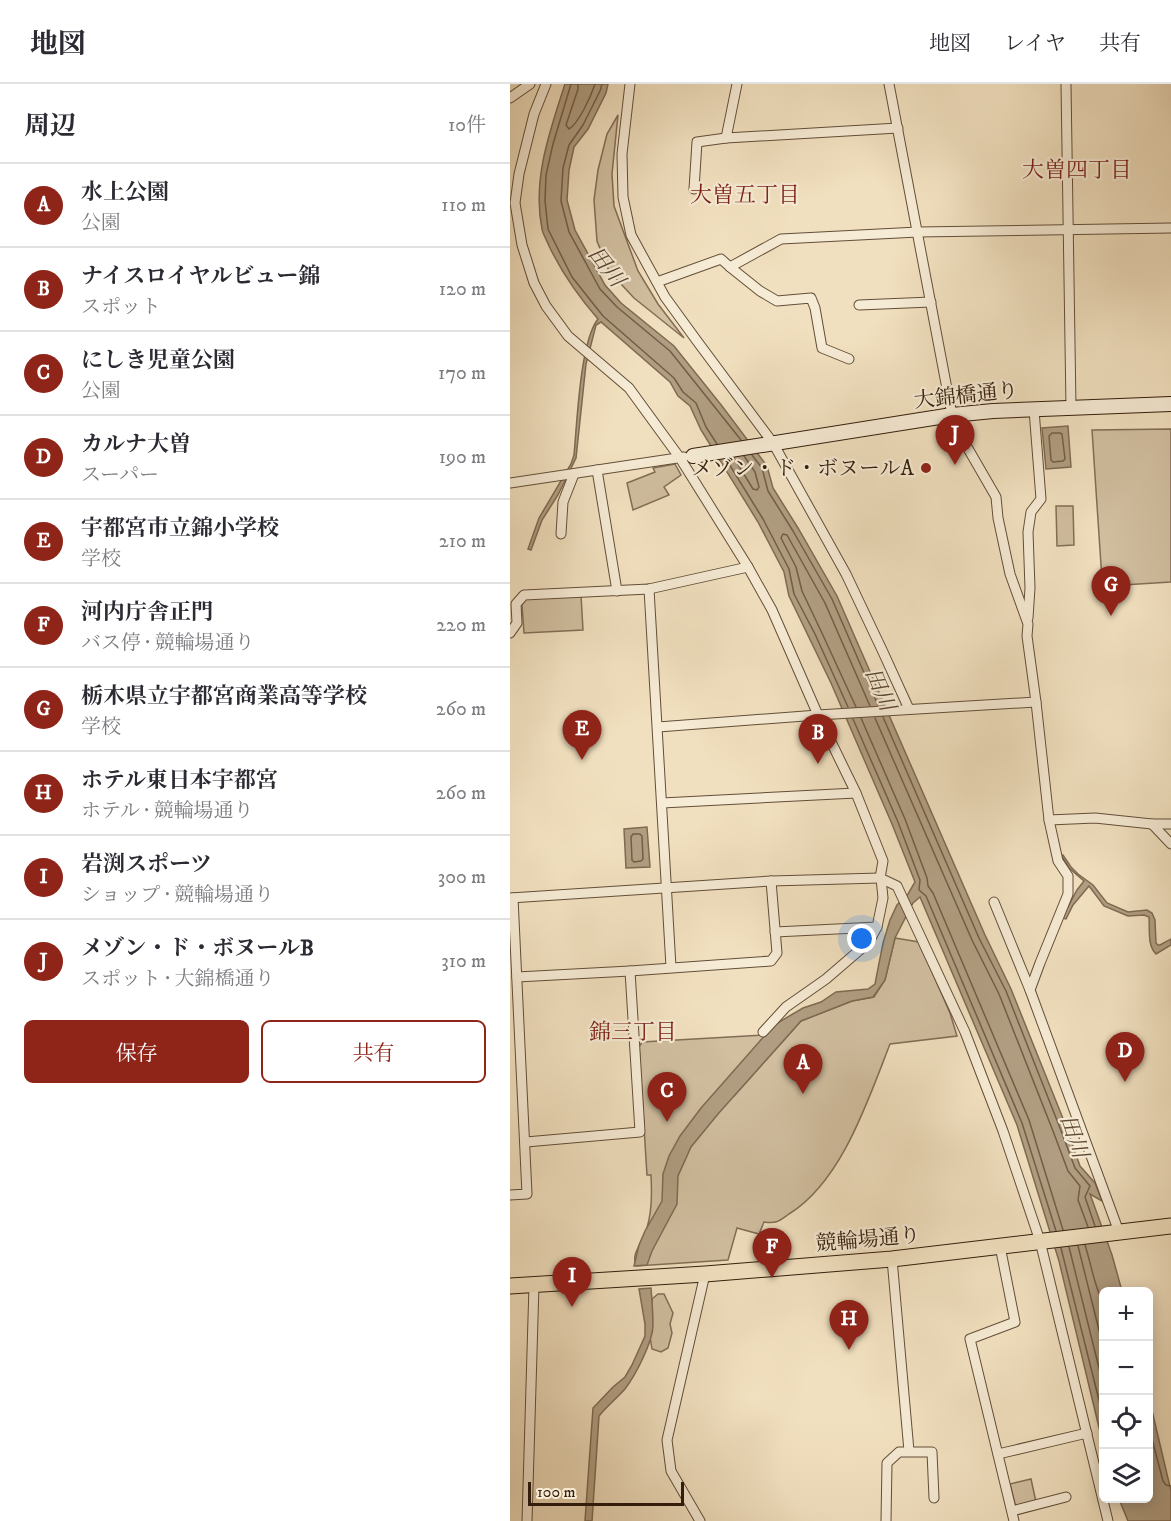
<!DOCTYPE html>
<html lang="ja">
<meta charset="utf-8">
<style>
:root{--surface:#fff;--page:#f7f7f7;--text:#2b2b33;--muted:#7c7c81;--line:#e1e1e2;--accent:#8f2418}
body{margin:0;font-family:"IM FELL DW Pica","Noto Serif JP",serif;background:var(--page);color:var(--text)}
.controls{position:absolute;right:18px;bottom:18px;display:grid;overflow:hidden;border-radius:9px;box-shadow:0 3px 15px #0003}
.controls button{width:54px;height:54px;display:grid;place-items:center;padding:0;border:0;border-bottom:2px solid var(--line);background:var(--surface);color:var(--text);font:30px sans-serif}
.scale{position:absolute;left:18px;bottom:15px;width:156px;box-sizing:border-box;padding-left:6px;border:3px solid #341d0b;border-top:0;font-size:16px;line-height:21px;white-space:nowrap;color:#341d0b;-webkit-text-stroke:4px #f6ebd5;paint-order:stroke}
.you{position:absolute;left:352px;top:855px;width:21px;height:21px;margin:-15px;border:4px solid #fff;border-radius:50%;background:#1a73e8;box-shadow:0 0 0 9px #1a73e833}
.badge{display:grid;place-items:center;width:39px;height:39px;border-radius:50%;background:var(--accent);color:#fff;font-size:20px;font-weight:700}
.pin{position:absolute;translate:-50% -50px;filter:drop-shadow(0 2px 3px #0008)}
.pin::after{content:'';position:absolute;top:32px;width:21px;height:18px;background:inherit;clip-path:polygon(0 0,100% 0,50% 100%)}
.list{margin:0;padding:0;list-style:none}
h2{display:flex;justify-content:space-between;align-items:center;height:78px;margin:0;padding:0 24px;font-size:26px}
h2 small{font-size:20px;font-weight:400;color:var(--muted)}
.list li{display:grid;grid-template-columns:39px 1fr auto;gap:18px;align-items:center;box-sizing:border-box;height:84px;padding:0 24px;border-top:2px solid var(--line)}
.list b{display:block;font-size:22px;white-space:nowrap}
.list p{margin:0;font-size:20px;white-space:nowrap;color:var(--muted)}
.list em{font-size:20px;font-style:normal;color:var(--muted)}
.actions{display:flex;gap:12px;padding:18px 24px}
.actions a{flex:1;padding:14px 0;border:2px solid var(--accent);border-radius:9px;text-align:center;font-size:21px;color:var(--accent)}
.actions .main{background:var(--accent);color:#fff}
.icon{flex:none;width:33px;height:33px;fill:none;stroke:currentColor;stroke-width:2;stroke-linecap:round;stroke-linejoin:round}
.map{position:relative;flex:none;width:661px;height:1437px;overflow:hidden}
header{display:flex;align-items:center;gap:36px;box-sizing:border-box;height:84px;padding:0 30px;background:var(--surface);border-bottom:2px solid var(--line)}
header strong{font-size:28px}
nav{display:flex;gap:33px;margin-inline-start:auto;font-size:21px}
main{display:flex}
aside{flex:1;background:var(--surface)}
.map>svg:first-child{display:block}
.green{fill:#d1bfa0;stroke:#826e56;stroke-width:1.5}
.water{fill:#b19e82;stroke:#7f6a52;stroke-width:1.5}
.lines{fill:none;stroke-linecap:round;stroke-linejoin:round}
.shore{stroke:#725e46;stroke-width:1.5}
.street-casing{stroke:#634e38;stroke-width:11}
.secondary-casing{stroke:#341d0b;stroke-width:16}
.primary-casing{stroke:#341d0b;stroke-width:17}
.street{stroke:#f6ebd5;stroke-width:9}
.secondary{stroke:#f6ebd5;stroke-width:14}
.primary{stroke:#f1e0bf;stroke-width:15}
.poi-dot{fill:#8f2418;stroke:#f6ebd5;stroke-width:2}
.labels{text-anchor:middle;stroke-width:4.5;stroke-linejoin:round;paint-order:stroke}
.street-label{font-size:21px;fill:#341d0b;stroke:#f6ebd5}
.poi-label{font-size:21px;fill:#341d0b;stroke:#f6ebd5;text-anchor:end}
.neighbourhood-label{font-size:22px;fill:#7a1f14;stroke:#f6ebd5}
.water-label{font-size:22px;font-style:italic;fill:#604a35;stroke:#f6ebd5}
</style>
<header>
<strong>地図</strong>
<nav><a>地図</a><a>レイヤ</a><a>共有</a></nav>
</header>
<main>
<aside>
<h2>周辺<small>10件</small></h2>
<ul class="list">
<li><span class="badge">A</span><div><b>水上公園</b><p>公園</p></div><em>110 m</em></li>
<li><span class="badge">B</span><div><b>ナイスロイヤルビュー錦</b><p>スポット</p></div><em>120 m</em></li>
<li><span class="badge">C</span><div><b>にしき児童公園</b><p>公園</p></div><em>170 m</em></li>
<li><span class="badge">D</span><div><b>カルナ大曽</b><p>スーパー</p></div><em>190 m</em></li>
<li><span class="badge">E</span><div><b>宇都宮市立錦小学校</b><p>学校</p></div><em>210 m</em></li>
<li><span class="badge">F</span><div><b>河内庁舎正門</b><p>バス停 · 競輪場通り</p></div><em>220 m</em></li>
<li><span class="badge">G</span><div><b>栃木県立宇都宮商業高等学校</b><p>学校</p></div><em>260 m</em></li>
<li><span class="badge">H</span><div><b>ホテル東日本宇都宮</b><p>ホテル · 競輪場通り</p></div><em>260 m</em></li>
<li><span class="badge">I</span><div><b>岩渕スポーツ</b><p>ショップ · 競輪場通り</p></div><em>300 m</em></li>
<li><span class="badge">J</span><div><b>メゾン・ド・ボヌールB</b><p>スポット · 大錦橋通り</p></div><em>310 m</em></li>
</ul>
<div class="actions"><a class="main">保存</a><a>共有</a></div>
</aside>
<div class="map">
<svg width="661" height="1437" viewBox="0 0 661 1437">
<rect width="100%" height="100%" fill="#f1e0bf"/>
<filter id="stains"><feTurbulence type="fractalNoise" baseFrequency=".00333" numOctaves="4"/><feColorMatrix values="0 0 0 0 .2 0 0 0 0 .09 0 0 0 0 .02 0 0 0 .5 -.17"/></filter>
<radialGradient id="worn" r=".72"><stop offset=".6" stop-color="#630" stop-opacity="0"/><stop offset="1" stop-color="#630" stop-opacity=".3"/></radialGradient>
<!-- green -->
<g class="green">
<polygon points="108,31 102,90 104,122 128,187 148,220 174,254 124,214 99,187 87,157 84,116 88,86 97,50"/>
<polygon points="661,345 661,498 597,502 592,496 582,346"/>
<polygon points="165,380 171,391 154,403 159,411 123,426 117,399 145,388 143,384"/>
<polygon points="546,422 563,422 564,461 547,462"/>
<polygon points="71,511 73,546 14,549 12,521 15,514"/>
<path d="M 385,854 L 409,858 L 440,929 L 447,952 L 380,960 C 358,1016 332,1097 279,1130 C 269,1137 267,1140 254,1138 L 249,1150 L 227,1144 L 218,1176 L 126,1182 C 121,1170 131,1161 135,1150 C 142,1131 142,1111 141,1091 L 137,1091 L 129,963 L 132,958 L 256,951 L 224,1012 L 291,937 L 342,917 L 364,913 L 375,896 Z"/>
<polygon points="148,1210 154,1210 163,1229 160,1240 162,1249 158,1264 151,1268 142,1265 140,1253 142,1215"/>
<polygon points="521,1395 526,1418 508,1422 505,1420 500,1400"/>
</g>
<!-- water -->
<g class="water">
<path d="M 55,0 L 98,0 L 96,9 L 78,45 L 64,63 L 59,86 L 57,116 L 65,146 L 95,201 L 111,219 L 164,262 L 212,322 L 257,382 L 263,404 L 288,444 L 327,512 L 475,851 L 501,905 L 556,1042 L 570,1082 L 585,1099 L 592,1117 L 580,1110 L 602,1171 L 612,1207 L 594,1208 L 593,1360 L 549,1177 L 507,1041 L 410,813 L 403,819 L 385,854 L 375,896 L 363,913 L 342,917 L 291,937 L 208,1030 L 181,1063 L 168,1092 L 167,1120 L 142,1167 L 137,1181 L 124,1182 L 129,1161 L 135,1147 L 152,1117 L 153,1090 L 159,1072 L 170,1052 L 191,1024 L 264,941 L 293,924 L 311,918 L 326,908 L 358,905 L 365,900 L 373,859 L 380,836 L 387,821 L 398,810 L 405,798 L 382,740 L 321,599 L 279,512 L 274,488 L 248,438 L 191,346 L 180,322 L 168,312 L 160,298 L 91,238 L 86,241 L 76,280 L 66,374 L 48,411 L 32,436 L 21,466 L 18,465 L 29,434 L 61,380 L 64,371 C 67,340 70,257 88,235 C 68,212 52,189 39,162 C 37,156 33,151 32,145 C 22,95 40,47 55,0 Z"/>
<polygon points="558,342 561,383 536,385 532,344"/>
<polygon points="137,743 140,783 116,784 114,745"/>
<path d="M 551,771 L 553,771 L 561,783 L 568,790 L 583,801 L 597,819 L 618,828 L 637,826 L 642,829 L 645,836 L 646,859 L 648,861 L 650,861 L 661,855 L 661,861 L 646,870 C 637,861 640,845 639,833 L 634,831 L 618,832 L 594,822 L 579,802 L 563,821 L 556,835 L 552,834 L 567,806 L 574,797 L 559,784 Z"/>
<path d="M 141,1204 C 142,1216 143,1229 143,1241 C 143,1258 125,1292 115,1305 C 107,1314 97,1322 89,1332 L 82,1437 L 75,1437 L 83,1324 L 103,1303 L 115,1293 L 122,1281 L 135,1252 L 135,1240 L 129,1205 Z"/>
<polygon points="639,1314 661,1407 661,1437 618,1437 609,1415 638,1414"/>
</g>
<g class="lines">
<!-- shore -->
<g class="shore">
<polyline points="61,0 43,60 36,91 35,117 38,145 62,193 93,232 164,294 173,308 186,319 196,343 207,360"/>
<path d="M 68,0 L 68,5 L 56,41 L 59,45 C 69,39 81,12 85,0"/>
<polyline points="92,0 90,7 73,41 59,61 53,84 51,117 59,148 90,205 107,223 160,267 231,356"/>
<polygon points="542,349 550,349 552,350 555,375 553,377 543,378 541,376 539,352"/>
<polyline points="242,371 252,384 258,407 283,447 322,515 368,621"/>
<polyline points="224,374 243,405 247,406 249,403 245,388 234,372"/>
<polyline points="216,375 253,435 279,485 284,510 305,550 338,623"/>
<polyline points="346,623 311,547 292,507 286,483 271,454 273,450 277,451 315,519 360,622"/>
<polyline points="373,633 469,854 496,907 550,1044 565,1084 580,1102 575,1113 585,1142"/>
<polyline points="351,634 395,735 417,794 418,802 423,809 519,1036 553,1146"/>
<polyline points="365,634 462,856 489,910 543,1047 558,1087 570,1102 568,1116 578,1143"/>
<polyline points="343,635 388,738 410,796 409,806 416,812 512,1039 546,1147"/>
<polygon points="123,750 130,750 132,752 133,775 131,777 124,778 122,776 121,753"/>
<path d="M 575,1161 C 581,1179 585,1206 594,1220"/>
<polyline points="568,1162 594,1266"/>
<polyline points="559,1163 594,1304"/>
<polyline points="551,1164 594,1336"/>
<polyline points="638,1340 653,1397 656,1401 661,1402"/>
</g>
<!-- street casing -->
<g class="street-casing">
<g id="street">
<polyline points="36,0 24,30 9,90 5,119 12,161 24,199 36,222 58,252 119,304 170,374 238,483 262,526 308,631 346,709 373,777 370,794 387,802 455,948 493,1047 530,1157 598,1437"/>
<polyline points="120,0 112,70 113,113 121,151 155,213 187,257 263,359 336,490 373,568 399,625"/>
<polyline points="227,0 216,54 388,44"/>
<polyline points="379,0 442,331 445,342 486,413 488,434 500,490 518,540 517,552 526,618 539,736 548,777 558,792 558,810 530,879 520,906 609,1148"/>
<polyline points="556,0 561,324"/>
<polyline points="0,14 20,0"/>
<polyline points="184,105 187,58 216,54"/>
<polyline points="220,183 250,207 267,217 301,214 305,224 312,264 339,275"/>
<polyline points="147,198 211,175 220,183 271,155 408,148 661,144"/>
<polyline points="349,221 421,218"/>
<polyline points="87,386 107,507"/>
<polyline points="0,399 174,373"/>
<polyline points="51,450 53,418 64,390"/>
<polyline points="139,505 161,883"/>
<polyline points="518,534 520,504 518,448 521,428 531,415 524,326"/>
<polyline points="0,549 7,539 6,520 14,511 139,505 238,483"/>
<polyline points="148,643 308,631 526,618"/>
<polyline points="152,719 346,709"/>
<polyline points="539,736 585,734 642,740 661,740"/>
<polyline points="642,740 661,760"/>
<polyline points="0,814 261,797 370,794"/>
<polyline points="484,818 520,906"/>
<polyline points="265,848 367,843 373,814 371,794"/>
<polyline points="7,893 120,887 261,877 267,869 261,797"/>
<polyline points="253,948 276,923 316,895 359,858 367,843"/>
<polyline points="16,1058 130,1048 120,887"/>
<polyline points="0,1111 17,1110 3,814"/>
<polyline points="490,1162 505,1238 460,1255 504,1437"/>
<polyline points="382,1175 399,1367"/>
<polyline points="488,1370 577,1349"/>
<polyline points="502,1427 556,1413"/>
<polyline points="17,1437 24,1201"/>
<polyline points="190,1437 161,1387 157,1356 195,1190"/>
<polyline points="376,1437 377,1379 389,1368 422,1368 424,1414"/>
</g>
</g>
<!-- secondary casing -->
<g class="secondary-casing">
<polyline id="secondary" points="183,372 442,331 483,327 661,320"/>
</g>
<!-- primary casing -->
<g class="primary-casing">
<polyline id="primary" points="0,1202 195,1190 382,1175 661,1142"/>
</g>
<!-- street -->
<use href="#street" class="street"/>
<!-- secondary -->
<use href="#secondary" class="secondary"/>
<!-- primary -->
<use href="#primary" class="primary"/>
</g>
<!-- markers -->
<circle class="poi-dot" cx="416" cy="384" r="6"/>
<g class="labels">
<!-- street labels -->
<g class="street-label">
<text transform="translate(456 311) rotate(-6)" y="7">大錦橋通り</text>
<text transform="translate(358 1155) rotate(-5)" y="7">競輪場通り</text>
</g>
<!-- poi labels -->
<g class="poi-label">
<text x="404" y="391">メゾン・ド・ボヌールA</text>
</g>
<!-- neighbourhood labels -->
<g class="neighbourhood-label">
<text x="567" y="93">大曽四丁目</text>
<text x="235" y="118">大曽五丁目</text>
<text x="123" y="955">錦三丁目</text>
</g>
<!-- water labels -->
<g class="water-label">
<text transform="translate(97 182) rotate(52)" y="8">田川</text>
<text transform="translate(371 605) rotate(67)" y="8">田川</text>
<text transform="translate(565 1052) rotate(71)" y="8">田川</text>
</g>
</g>
<rect width="100%" height="100%" filter="url(#stains)"/>
<rect width="100%" height="100%" fill="url(#worn)"/>
</svg>
<div class="controls">
<button>+</button>
<button>−</button>
<button><svg class="icon" aria-label="locate" viewBox="0 0 24 24"><circle cx="12" cy="12" r="6"/><path d="M12 2v4M12 18v4M2 12h4M18 12h4"/></svg></button>
<button><svg class="icon" aria-label="layers" viewBox="0 0 24 24"><path d="M12 4l9 5-9 5-9-5zM3 14l9 5 9-5"/></svg></button>
</div>
<div class="scale">100 m</div>
<div class="you"></div>
<div class="pin badge" style="left:293px;top:1010px">A</div>
<div class="pin badge" style="left:308px;top:680px">B</div>
<div class="pin badge" style="left:157px;top:1038px">C</div>
<div class="pin badge" style="left:615px;top:998px">D</div>
<div class="pin badge" style="left:72px;top:676px">E</div>
<div class="pin badge" style="left:262px;top:1194px">F</div>
<div class="pin badge" style="left:601px;top:532px">G</div>
<div class="pin badge" style="left:339px;top:1266px">H</div>
<div class="pin badge" style="left:62px;top:1223px">I</div>
<div class="pin badge" style="left:445px;top:381px">J</div>
</div>
</main>
